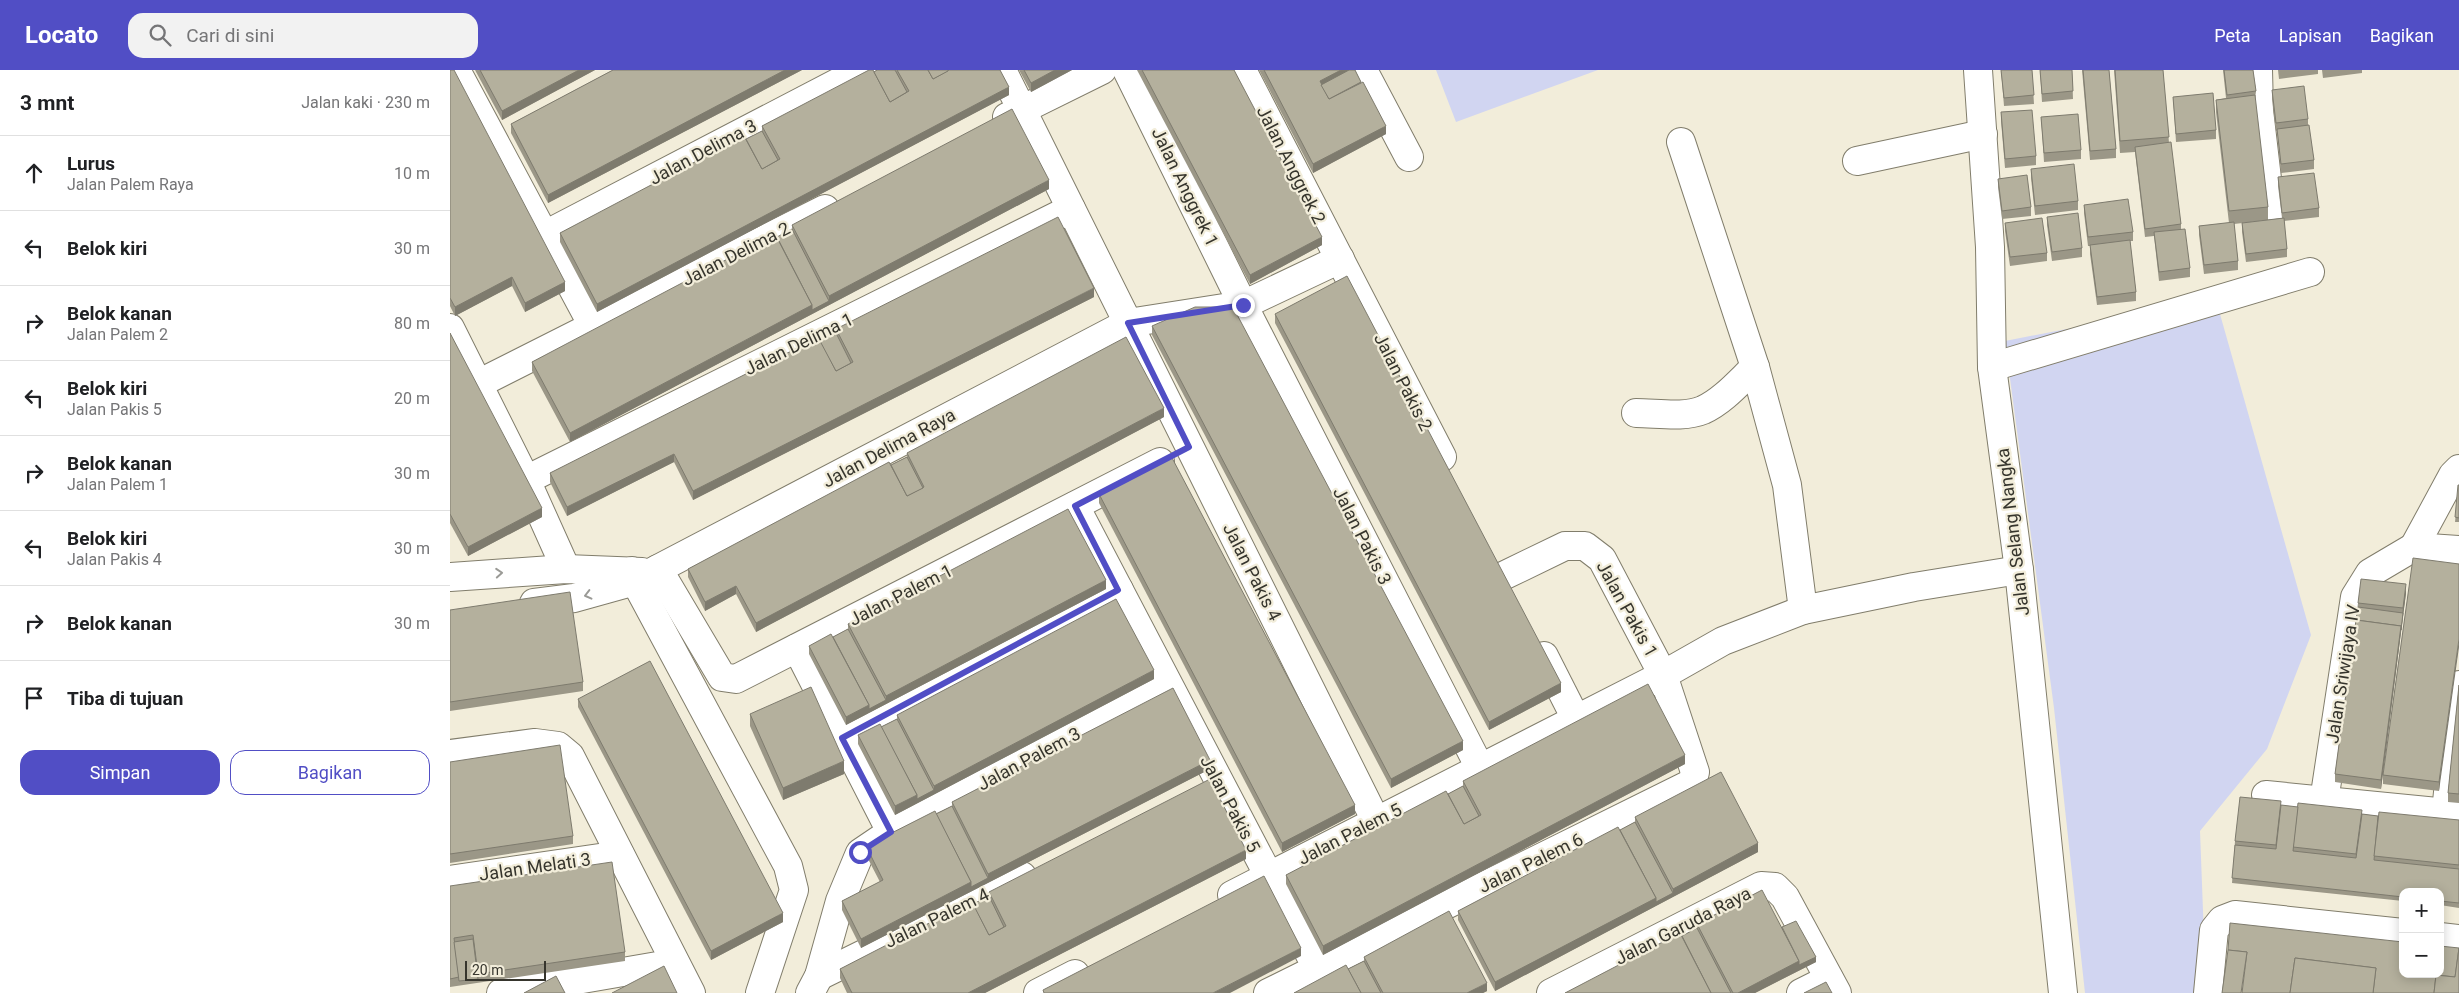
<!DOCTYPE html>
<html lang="id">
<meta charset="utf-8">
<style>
:root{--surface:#fff;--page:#f2f2f2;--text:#202124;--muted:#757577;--line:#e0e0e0;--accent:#514ec5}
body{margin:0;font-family:Roboto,sans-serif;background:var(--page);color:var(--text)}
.controls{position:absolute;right:15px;bottom:15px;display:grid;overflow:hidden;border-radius:10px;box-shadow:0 2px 12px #0003}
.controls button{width:45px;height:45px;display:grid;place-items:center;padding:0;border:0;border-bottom:1px solid var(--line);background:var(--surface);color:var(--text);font:25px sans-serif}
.scale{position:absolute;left:15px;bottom:12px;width:81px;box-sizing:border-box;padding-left:5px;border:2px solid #36352d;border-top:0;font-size:14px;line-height:18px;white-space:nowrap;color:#36352d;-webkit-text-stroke:4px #f2edda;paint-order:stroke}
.stop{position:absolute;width:15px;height:15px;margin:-11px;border:4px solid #514ec5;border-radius:50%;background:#fff}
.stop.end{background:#514ec5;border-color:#fff;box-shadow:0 1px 5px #0008}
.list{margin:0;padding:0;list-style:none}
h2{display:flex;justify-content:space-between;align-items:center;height:65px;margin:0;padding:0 20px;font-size:21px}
h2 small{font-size:16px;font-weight:400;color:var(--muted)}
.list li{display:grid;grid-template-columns:32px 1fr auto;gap:15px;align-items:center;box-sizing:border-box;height:75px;padding:0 20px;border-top:1px solid var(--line)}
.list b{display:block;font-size:19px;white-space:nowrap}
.list p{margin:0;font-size:16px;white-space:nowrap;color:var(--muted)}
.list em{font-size:16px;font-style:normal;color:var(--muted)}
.actions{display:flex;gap:10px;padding:15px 20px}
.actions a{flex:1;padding:11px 0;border:1px solid var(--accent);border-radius:15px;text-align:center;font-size:18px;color:var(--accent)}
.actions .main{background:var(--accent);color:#fff}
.icon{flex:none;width:28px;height:28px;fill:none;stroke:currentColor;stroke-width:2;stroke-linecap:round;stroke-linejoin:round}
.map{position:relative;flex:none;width:2009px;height:923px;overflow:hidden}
header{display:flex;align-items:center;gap:30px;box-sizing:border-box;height:70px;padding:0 25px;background:var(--accent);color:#fff}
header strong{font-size:24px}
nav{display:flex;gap:28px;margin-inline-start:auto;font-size:18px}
.search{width:350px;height:45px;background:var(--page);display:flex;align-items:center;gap:12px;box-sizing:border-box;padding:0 18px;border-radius:15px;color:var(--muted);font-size:19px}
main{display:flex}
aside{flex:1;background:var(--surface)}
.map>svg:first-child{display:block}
.green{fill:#d1d5f1}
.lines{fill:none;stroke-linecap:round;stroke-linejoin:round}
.minor-casing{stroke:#817d6b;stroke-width:30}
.minor{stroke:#fff;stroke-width:28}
.wall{fill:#9b9787}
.shaded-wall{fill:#7e7b6e}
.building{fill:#b4b09d;stroke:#7e7b6e}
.oneway{stroke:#9a9a96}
.route{stroke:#514ec5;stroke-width:6}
.labels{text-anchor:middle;stroke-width:4.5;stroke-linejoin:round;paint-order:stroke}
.street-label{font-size:18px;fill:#36352d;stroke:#f2edda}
</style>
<header>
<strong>Locato</strong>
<div class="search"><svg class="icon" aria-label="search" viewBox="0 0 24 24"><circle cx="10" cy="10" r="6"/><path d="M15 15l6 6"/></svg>Cari di sini</div>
<nav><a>Peta</a><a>Lapisan</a><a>Bagikan</a></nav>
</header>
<main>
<aside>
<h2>3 mnt<small>Jalan kaki · 230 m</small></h2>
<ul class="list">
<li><svg class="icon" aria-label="ahead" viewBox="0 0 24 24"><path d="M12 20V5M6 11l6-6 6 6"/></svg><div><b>Lurus</b><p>Jalan Palem Raya</p></div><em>10 m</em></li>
<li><svg class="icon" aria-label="left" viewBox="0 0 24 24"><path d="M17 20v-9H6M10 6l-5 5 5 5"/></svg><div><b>Belok kiri</b></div><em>30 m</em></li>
<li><svg class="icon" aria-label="right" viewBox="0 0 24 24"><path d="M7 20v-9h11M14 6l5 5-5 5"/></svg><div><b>Belok kanan</b><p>Jalan Palem 2</p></div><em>80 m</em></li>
<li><svg class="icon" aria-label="left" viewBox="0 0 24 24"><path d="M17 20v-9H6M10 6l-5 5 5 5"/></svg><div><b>Belok kiri</b><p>Jalan Pakis 5</p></div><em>20 m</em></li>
<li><svg class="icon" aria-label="right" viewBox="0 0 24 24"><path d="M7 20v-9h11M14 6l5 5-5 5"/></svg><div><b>Belok kanan</b><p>Jalan Palem 1</p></div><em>30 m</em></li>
<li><svg class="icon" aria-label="left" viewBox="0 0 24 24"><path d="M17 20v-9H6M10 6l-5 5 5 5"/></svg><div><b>Belok kiri</b><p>Jalan Pakis 4</p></div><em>30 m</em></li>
<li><svg class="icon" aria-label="right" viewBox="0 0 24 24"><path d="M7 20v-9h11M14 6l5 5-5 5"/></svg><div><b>Belok kanan</b></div><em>30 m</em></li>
<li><svg class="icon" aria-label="arrive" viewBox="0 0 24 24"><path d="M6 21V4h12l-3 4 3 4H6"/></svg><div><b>Tiba di tujuan</b></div></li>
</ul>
<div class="actions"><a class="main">Simpan</a><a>Bagikan</a></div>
</aside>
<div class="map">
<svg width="2009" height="923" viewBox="0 0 2009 923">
<rect width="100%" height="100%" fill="#f2edda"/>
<!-- green -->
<g class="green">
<polygon points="986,0 1148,0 1006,52"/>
<polygon points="1766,230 1861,565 1817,679 1750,761 1756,921 1751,923 1635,923 1604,638 1555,271"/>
</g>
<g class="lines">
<!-- minor casing -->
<g class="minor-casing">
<g id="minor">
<polyline points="6,0 143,256"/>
<polyline points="552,0 926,751"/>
<polyline points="677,0 793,235 1030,698"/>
<polyline points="792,0 992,387"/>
<polyline points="913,0 959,87"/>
<polyline points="1528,0 1540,177 1542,297 1569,500 1613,923"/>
<polyline points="1808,0 1809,40 1821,143"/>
<polyline points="557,47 652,0"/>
<polyline points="1231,72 1305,297 1337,415 1353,540"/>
<polyline points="1407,91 1533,64"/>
<polyline points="95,165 412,0"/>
<polyline points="0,258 76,410 116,499"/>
<polyline points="1542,297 1860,202"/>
<polyline points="28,314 375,139"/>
<path d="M 1186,343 C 1207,343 1234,348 1253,340 C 1273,331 1290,311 1305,297"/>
<polyline points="76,410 621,139"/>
<polyline points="625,436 867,898"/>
<polyline points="1964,477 2003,405 2009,399"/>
<polyline points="1964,477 2009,480"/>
<polyline points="208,499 272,607 286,609 710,392"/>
<polyline points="182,501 185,511 338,796 344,820 310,923"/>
<polyline points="0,507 116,499 192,502"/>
<polyline points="84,533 124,528 185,511 678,253 793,235 890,189"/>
<polyline points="347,578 441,762"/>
<polyline points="1094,586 1126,649"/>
<polyline points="392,668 669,520"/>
<polyline points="0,684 85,673 108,676 120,686 241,923"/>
<polyline points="1816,725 2009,744"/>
<polyline points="1874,731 1905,527 1920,503 1964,477"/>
<polyline points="1996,742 2009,615"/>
<polyline points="0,810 170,785"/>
<polyline points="782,825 1213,605 1273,571 1353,540 1464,517 1569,500"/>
<polyline points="1990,867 2009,869"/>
<polyline points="369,906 572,806"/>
<polyline points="51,923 225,893"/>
<polyline points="360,923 369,906 390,831 410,783 441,762 718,616"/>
<polyline points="588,923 625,904"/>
<polyline points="818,923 1242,713 1245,702 1213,605 1152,489 1135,476 1115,476 1053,506"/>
<polyline points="1101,923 1311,816 1325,817 1335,827 1387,923"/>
<polyline points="1351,923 1379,909"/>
<polyline points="1758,923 1764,860 1772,850 1785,845 1953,863"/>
</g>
</g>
<!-- minor -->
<use href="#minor" class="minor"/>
</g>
<!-- wall -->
<g class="wall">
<polygon points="0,0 115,221 75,242 62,216 5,246 0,236"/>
<polygon points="25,0 145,0 52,50"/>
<polygon points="163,0 352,0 98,133 61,63 61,54"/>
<polygon points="427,0 550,0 559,25 147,242 110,172 110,163 312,61 312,56"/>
<polygon points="569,0 622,0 581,22"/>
<polygon points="687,0 784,0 872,175 800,214"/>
<polygon points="809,0 905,0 936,64 863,103"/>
<polygon points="1551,0 1582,0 1584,34 1554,36"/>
<polygon points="1590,0 1622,0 1623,29 1592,32"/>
<polygon points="1632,0 1659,0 1666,79 1666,88 1640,90"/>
<polygon points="1664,0 1713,0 1719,73 1731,154 1731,159 1740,198 1740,207 1709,211 1704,166 1695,167 1685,82 1670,83"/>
<polygon points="1773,0 1803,0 1806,21 1805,30 1818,137 1818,150 1784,154 1788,191 1788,200 1754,204 1749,165 1749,156 1779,153 1766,42 1766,30 1776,28"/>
<polygon points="1828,0 1868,0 1868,4 1829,9"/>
<polygon points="1872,0 1912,0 1912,3 1873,8"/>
<polygon points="1822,20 1858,49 1858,55 1864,90 1864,99 1831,103 1827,61 1826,61 1822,29"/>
<polygon points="1723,27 1766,60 1766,69 1726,72"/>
<polygon points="1551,42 1586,86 1586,95 1555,98 1551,51"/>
<polygon points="1591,47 1631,80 1631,89 1594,92"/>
<polygon points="1581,99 1628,131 1628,140 1585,145 1581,108"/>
<polygon points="1828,107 1869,138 1869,147 1834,151 1837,179 1837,187 1796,192 1792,162 1792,153 1832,148 1828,116"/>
<polygon points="1548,109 1581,137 1581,146 1552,149 1548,117"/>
<polygon points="599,119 120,372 82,301 82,292 327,168 342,159 342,155"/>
<polygon points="1634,135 1683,162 1683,171 1680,171 1686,222 1686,231 1647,235 1640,184 1640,176 1638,176 1634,143"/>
<polygon points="1597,147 1632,178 1632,187 1602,191 1597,155"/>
<polygon points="1555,153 1597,183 1597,191 1560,196 1555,161"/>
<polygon points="644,227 243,430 224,392 117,446 100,412 100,403 370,271 386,263 386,259"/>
<polygon points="825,244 1111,622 1039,660 825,253"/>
<polygon points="702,256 1013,680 941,718 702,265"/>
<polygon points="0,263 92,447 18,486 0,453"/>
<polygon points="714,347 306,562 286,524 255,541 238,507 238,499 457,387 457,383"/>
<polygon points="2009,415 2009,452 2005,452"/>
<polygon points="649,424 905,744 832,782 649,433"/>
<polygon points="2009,494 1989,721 1933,714 1933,705"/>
<polygon points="656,519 396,655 359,584 359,576 383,567 398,559 398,554"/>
<polygon points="1956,523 1931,719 1885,712 1885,704 1908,533"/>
<polygon points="0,540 133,612 133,621 0,641"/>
<polygon points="704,609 445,745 408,674 408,665 431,657 447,649 447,645"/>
<polygon points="2009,615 2009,733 1998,732 1998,723"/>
<polygon points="128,629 333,852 261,890 128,637"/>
<polygon points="300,644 394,704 333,730 300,656"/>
<polygon points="0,692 123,766 123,774 0,793"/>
<polygon points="1235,694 873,885 836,814 836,805 998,724 1013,716 1013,711"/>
<polygon points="760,699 411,878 392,840 392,831 430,812 416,785 416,776 502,736 502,732"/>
<polygon points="1831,736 1928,746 2009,750 2009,838 1990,835 1990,822 1953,822 1953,831 1782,813 1785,771"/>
<polygon points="1185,747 1308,782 1045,921 1008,850 1008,841 1170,760 1185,752"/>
<polygon points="796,789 535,923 397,923 390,908 390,899 539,826 539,822"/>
<polygon points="0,816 175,882 175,891 0,917"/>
<polygon points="1247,854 1332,857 1366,892 1305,923 1115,923 1232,866 1247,858"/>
<polygon points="914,887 1037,921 1033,923 844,923 898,899 914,891"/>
</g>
<!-- shaded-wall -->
<g class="shaded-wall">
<polygon points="129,0 145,0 52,50 52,41"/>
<polygon points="335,0 352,0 98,133 98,125"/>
<polygon points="605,0 622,0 581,22 581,13"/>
<polygon points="891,0 904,0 871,19 870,11"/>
<polygon points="559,17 559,25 147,242 147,234"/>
<polygon points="936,56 936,64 863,103 863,94"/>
<polygon points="599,110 599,119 120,372 120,363 362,235 379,231 379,226"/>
<polygon points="872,167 872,175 800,214 800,205"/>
<polygon points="62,207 62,216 5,246 5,237"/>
<polygon points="115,212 115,221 75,242 75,233"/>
<polygon points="644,218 644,227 243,430 243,421"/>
<polygon points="714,338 714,347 306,562 306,553"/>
<polygon points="224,384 224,392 117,446 117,437"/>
<polygon points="92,438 92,447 18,486 18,477"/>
<polygon points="656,510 656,519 396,655 396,647 419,635 436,630 436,626"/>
<polygon points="1956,514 1956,523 1931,719 1931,710"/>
<polygon points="286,516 286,524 255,541 255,532"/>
<polygon points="2009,569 2009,577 1989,721 1989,712"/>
<polygon points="704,600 704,609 445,745 445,736 467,725 484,720 484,716"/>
<polygon points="1111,613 1111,622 1039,660 1039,652"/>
<polygon points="1013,671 1013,680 941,718 941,709"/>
<polygon points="1235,685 1235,694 873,885 873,876"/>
<polygon points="760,690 760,699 411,878 411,869 521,812 538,808 538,804"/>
<polygon points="394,691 394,704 333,730 333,718"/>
<polygon points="905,735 905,744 832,782 832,773"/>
<polygon points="1308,773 1308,782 1045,921 1045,912 1206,828 1223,823 1223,819"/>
<polygon points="796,780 796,789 535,923 518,923"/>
<polygon points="333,843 333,852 261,890 261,881"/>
<polygon points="851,878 851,886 780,923 763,923"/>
<polygon points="1366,887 1366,892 1305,923 1288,923 1349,891"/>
<polygon points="1037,913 1037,921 1033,923 1017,923"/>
</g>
<!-- building -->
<g class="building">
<polygon points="0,0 4,0 115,212 75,233 62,207 5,237 0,228"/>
<polygon points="30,0 129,0 52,41"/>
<polygon points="163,0 335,0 98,125 61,54"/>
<polygon points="419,0 423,0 440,32 459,21 447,0 478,0 483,9 499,0 550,0 559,17 147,234 110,163 294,66 312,99 330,89 312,56"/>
<polygon points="427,0 445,0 457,22 440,32 424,2"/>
<polygon points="478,0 498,0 498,1 483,9"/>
<polygon points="574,0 605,0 581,13"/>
<polygon points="692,0 784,0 872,167 800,205"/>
<polygon points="814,0 891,0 870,11 879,29 913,12 936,56 863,94"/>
<polygon points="899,0 905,0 911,12 879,29 871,15"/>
<polygon points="1551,0 1582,0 1584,25 1554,28"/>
<polygon points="1590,0 1622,0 1623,21 1592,24"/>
<polygon points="1633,0 1659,0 1666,79 1640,81"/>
<polygon points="1665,0 1713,0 1719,67 1670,71"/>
<polygon points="1774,0 1803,0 1806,21 1777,25"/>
<polygon points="1854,16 1858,49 1826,53 1822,20"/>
<polygon points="1763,23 1766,60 1726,64 1723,27"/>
<polygon points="1805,25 1818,137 1779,141 1766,30"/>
<polygon points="562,39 599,110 379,226 342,155"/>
<polygon points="1582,40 1586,86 1555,89 1551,42"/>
<polygon points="1628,44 1631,80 1594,83 1591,47"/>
<polygon points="1859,55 1864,90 1831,94 1827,59"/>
<polygon points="312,61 328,90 312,99 296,69"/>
<polygon points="1721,72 1731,154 1695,159 1685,77"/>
<polygon points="1624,94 1628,131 1585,136 1581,99"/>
<polygon points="1864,103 1869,138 1832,143 1828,107"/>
<polygon points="1577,105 1581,137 1552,141 1548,109"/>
<polygon points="1678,129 1683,162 1638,167 1634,135"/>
<polygon points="1628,143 1632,178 1602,182 1597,147"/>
<polygon points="608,147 644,218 243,421 224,384 117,437 100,403 369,267 386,301 403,292 386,259"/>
<polygon points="1592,148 1597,183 1560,187 1555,153"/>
<polygon points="1834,148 1837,179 1796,184 1792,153"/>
<polygon points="1784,152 1788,191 1754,195 1749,156"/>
<polygon points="342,159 379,231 362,240 362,235 327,167"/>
<polygon points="1735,159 1740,198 1709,202 1704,162"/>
<polygon points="325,164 362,235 120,363 82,292"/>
<polygon points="1680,170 1686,222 1647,227 1640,175"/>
<polygon points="897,206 1111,613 1039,652 825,244"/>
<polygon points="745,237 783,237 1013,671 941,709 702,256"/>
<polygon points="0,263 92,438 18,477 0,444"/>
<polygon points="386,263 401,293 386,301 370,271"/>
<polygon points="676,267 714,338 306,553 286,516 255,532 238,499 439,392 457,426 474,417 457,383"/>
<polygon points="721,386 905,735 832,773 649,424"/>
<polygon points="457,387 473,418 457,426 441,395"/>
<polygon points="2008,415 2009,415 2009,448 2005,447"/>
<polygon points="618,439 656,510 436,626 398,554"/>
<polygon points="1963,488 2009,494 2009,569 1989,712 1933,705"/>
<polygon points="1911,509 1956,514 1953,538 1908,533"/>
<polygon points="120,522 133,612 0,632 0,540"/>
<polygon points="666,529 704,600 484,716 447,645"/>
<polygon points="1908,537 1953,543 1951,560 1951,556 1906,550"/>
<polygon points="1906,550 1951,556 1931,710 1885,704"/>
<polygon points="398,559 436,630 419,639 419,635 383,567"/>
<polygon points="381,564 419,635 396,647 359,576"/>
<polygon points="200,591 333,843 261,881 128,629"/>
<polygon points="1198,614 1235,685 873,876 836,805 996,721 1014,754 1031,745 1013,711"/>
<polygon points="2009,615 2009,724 1998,723"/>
<polygon points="361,617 394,691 333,718 300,644"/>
<polygon points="723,618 760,690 538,804 502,732"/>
<polygon points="447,649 484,720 467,729 467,725 431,657"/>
<polygon points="430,654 467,725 445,736 408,665"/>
<polygon points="110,675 123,766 0,784 0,692"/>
<polygon points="1271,702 1308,773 1223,819 1185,747"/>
<polygon points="760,709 796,780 518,923 402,923 390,899 522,831 539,865 556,856 539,822"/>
<polygon points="1013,716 1029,746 1014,754 998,724"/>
<polygon points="1790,727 1831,731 1826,775 1785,771"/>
<polygon points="1848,733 1912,740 1906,784 1843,777"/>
<polygon points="1831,735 1848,737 1843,781 1906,788 1912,744 1928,746 1924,790 2009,799 2009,833 1990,831 1990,822 1953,822 1953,827 1782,808 1785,775 1826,779"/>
<polygon points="502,736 538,808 521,817 521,812 486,744"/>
<polygon points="485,741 521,812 411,869 392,831 433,810 416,776"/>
<polygon points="1929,742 2009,750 2009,795 1924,786"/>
<polygon points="1185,752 1223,823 1206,832 1206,828 1170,760"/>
<polygon points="1168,757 1206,828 1045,912 1008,841"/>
<polygon points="162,792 175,882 28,904 23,865 4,868 9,907 0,909 0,816"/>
<polygon points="814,806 851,878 763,923 594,923 593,920"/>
<polygon points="1312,820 1349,891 1288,923 1283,923 1247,854"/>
<polygon points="539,826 554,857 539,865 523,834"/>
<polygon points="999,841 1037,913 1017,923 933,923 914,887"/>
<polygon points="1346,851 1366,887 1349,895 1349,891 1332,857"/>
<polygon points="1780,853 1953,872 1953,904 1990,904 1990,876 2009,878 2005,907 1986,905 1984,923 1923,923 1926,898 1845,888 1840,923 1792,923 1797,882 1778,880"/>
<polygon points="1247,858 1281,923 1261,923 1232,866"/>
<polygon points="1230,863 1261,923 1115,923"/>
<polygon points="23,869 28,909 9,911 4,872"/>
<polygon points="2009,878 2009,923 1984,923 1986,905 2005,907"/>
<polygon points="1778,880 1797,882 1791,923 1772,923"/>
<polygon points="1845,888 1926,898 1923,923 1840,923"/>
<polygon points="914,891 931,923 911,923 898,899"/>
<polygon points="896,895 911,923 844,923"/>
<polygon points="214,896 227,923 162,923"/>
<polygon points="106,906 115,923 74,923"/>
<polygon points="1376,912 1382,923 1354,923"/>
</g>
<!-- one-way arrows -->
<defs><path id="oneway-chevron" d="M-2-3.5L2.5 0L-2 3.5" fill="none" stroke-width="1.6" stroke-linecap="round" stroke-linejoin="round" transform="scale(1.25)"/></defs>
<g class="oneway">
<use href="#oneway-chevron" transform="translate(49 503) rotate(-4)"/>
<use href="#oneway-chevron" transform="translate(138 525) rotate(166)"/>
</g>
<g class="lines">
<!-- route -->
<polyline class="route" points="410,782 441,762 392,668 668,520 625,436 739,377 678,253 793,235"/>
</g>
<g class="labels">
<!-- street labels -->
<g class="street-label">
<text transform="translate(253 82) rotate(-28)" y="6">Jalan Delima 3</text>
<text transform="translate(841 95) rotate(63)" y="6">Jalan Anggrek 2</text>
<text transform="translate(735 117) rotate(64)" y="6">Jalan Anggrek 1</text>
<text transform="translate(286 184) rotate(-27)" y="6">Jalan Delima 2</text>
<text transform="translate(349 274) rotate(-26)" y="6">Jalan Delima 1</text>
<text transform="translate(953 312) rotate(63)" y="6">Jalan Pakis 2</text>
<text transform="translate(439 378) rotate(-28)" y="6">Jalan Delima Raya</text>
<text transform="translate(1563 462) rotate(-97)" y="6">Jalan Selang Nangka</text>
<text transform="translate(912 466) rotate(63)" y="6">Jalan Pakis 3</text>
<text transform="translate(802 502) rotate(63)" y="6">Jalan Pakis 4</text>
<text transform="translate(451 525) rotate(-27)" y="6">Jalan Palem 1</text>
<text transform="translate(1177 539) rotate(61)" y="6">Jalan Pakis 1</text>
<text transform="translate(1893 604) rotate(-81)" y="6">Jalan Sriwijaya IV</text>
<text transform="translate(579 689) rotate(-28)" y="6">Jalan Palem 3</text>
<text transform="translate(780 734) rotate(62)" y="6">Jalan Pakis 5</text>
<text transform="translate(900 764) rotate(-27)" y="6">Jalan Palem 5</text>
<text transform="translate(1081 793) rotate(-26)" y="6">Jalan Palem 6</text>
<text transform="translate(85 797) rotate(-8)" y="6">Jalan Melati 3</text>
<text transform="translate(487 848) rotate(-26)" y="6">Jalan Palem 4</text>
<text transform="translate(1233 856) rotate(-27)" y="6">Jalan Garuda Raya</text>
</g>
</g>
</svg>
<div class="controls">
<button>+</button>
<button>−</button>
</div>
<div class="scale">20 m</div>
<div class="stop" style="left:410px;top:782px"></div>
<div class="stop end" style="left:793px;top:235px"></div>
</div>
</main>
